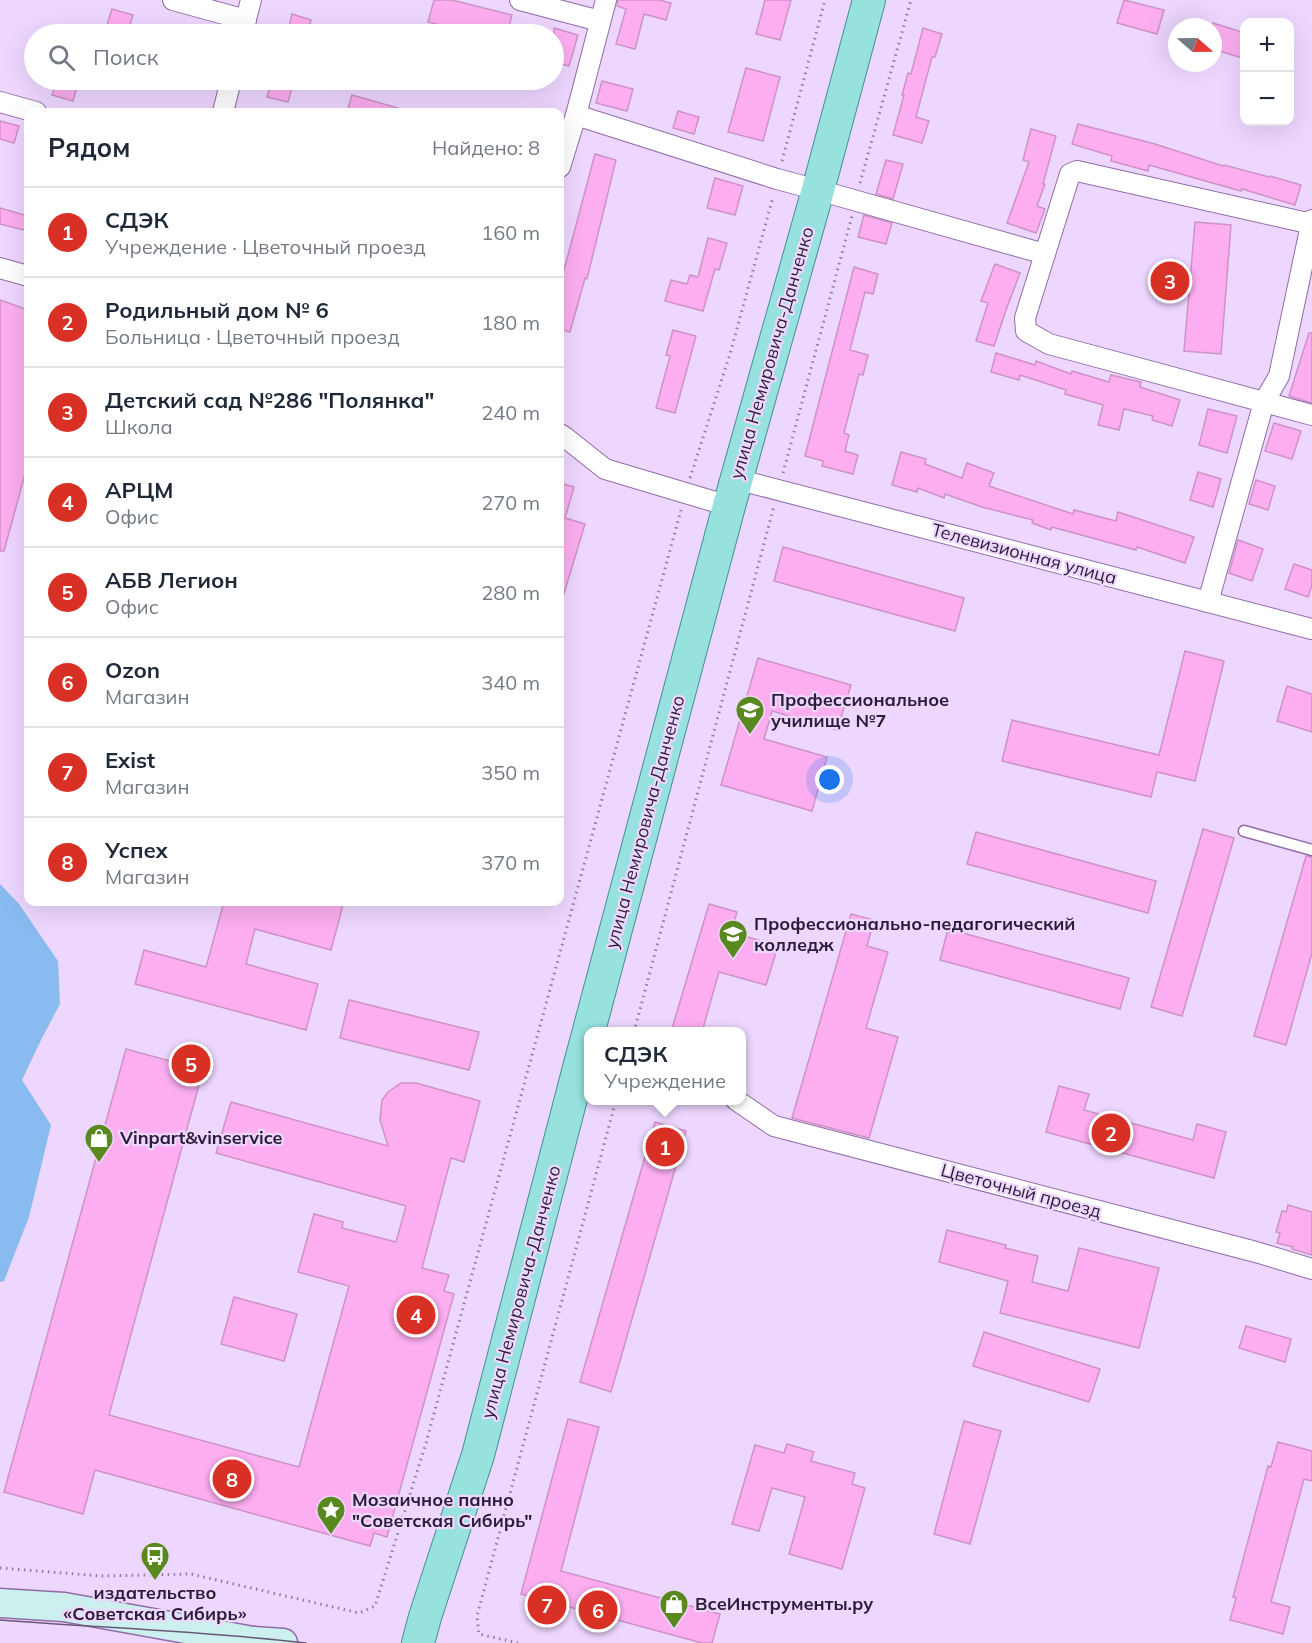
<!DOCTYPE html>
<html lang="ru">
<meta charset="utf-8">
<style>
:root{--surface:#fff;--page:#f2f2f3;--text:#1f2937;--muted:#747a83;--line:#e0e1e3;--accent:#d93025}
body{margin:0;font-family:Mulish,sans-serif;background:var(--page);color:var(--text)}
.controls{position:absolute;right:18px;top:18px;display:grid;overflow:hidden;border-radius:12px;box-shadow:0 6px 24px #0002}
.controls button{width:54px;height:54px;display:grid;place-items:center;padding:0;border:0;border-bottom:2px solid var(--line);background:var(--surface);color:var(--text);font:30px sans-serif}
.compass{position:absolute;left:1168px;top:18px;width:54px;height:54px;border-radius:50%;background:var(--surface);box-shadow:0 6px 24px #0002;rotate:110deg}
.you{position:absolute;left:830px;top:780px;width:21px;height:21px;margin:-15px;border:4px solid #fff;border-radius:50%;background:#1a73e8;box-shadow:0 0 0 9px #1a73e833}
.badge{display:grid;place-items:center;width:39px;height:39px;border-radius:50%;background:var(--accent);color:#fff;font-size:20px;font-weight:700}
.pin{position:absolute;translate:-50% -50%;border:3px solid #fff;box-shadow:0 2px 6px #0006}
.popup{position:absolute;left:584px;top:1027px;width:162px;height:78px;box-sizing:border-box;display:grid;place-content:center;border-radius:12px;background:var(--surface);filter:drop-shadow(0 2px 4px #0005);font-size:20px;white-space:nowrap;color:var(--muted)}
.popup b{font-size:22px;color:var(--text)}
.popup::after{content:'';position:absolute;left:50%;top:100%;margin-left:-12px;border:12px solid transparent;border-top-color:var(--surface)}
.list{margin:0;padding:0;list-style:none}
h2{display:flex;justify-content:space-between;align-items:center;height:78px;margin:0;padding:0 24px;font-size:26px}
h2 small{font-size:20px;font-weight:400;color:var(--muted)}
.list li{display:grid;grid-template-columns:39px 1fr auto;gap:18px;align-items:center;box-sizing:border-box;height:90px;padding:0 24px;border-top:2px solid var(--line)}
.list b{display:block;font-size:22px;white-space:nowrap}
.list p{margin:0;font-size:20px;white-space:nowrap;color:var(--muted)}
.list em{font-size:20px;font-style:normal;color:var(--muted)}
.icon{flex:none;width:33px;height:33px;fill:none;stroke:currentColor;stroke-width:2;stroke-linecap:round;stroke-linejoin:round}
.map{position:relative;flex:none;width:1312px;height:1643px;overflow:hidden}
.search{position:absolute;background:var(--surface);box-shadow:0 6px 24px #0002;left:24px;top:24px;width:540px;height:66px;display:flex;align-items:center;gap:15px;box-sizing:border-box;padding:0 21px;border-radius:33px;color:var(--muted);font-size:22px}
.panel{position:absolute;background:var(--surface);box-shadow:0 6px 24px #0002;left:24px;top:108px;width:540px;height:798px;border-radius:12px}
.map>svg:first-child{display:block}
.water{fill:#8abbf0}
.building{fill:#fcaef1;stroke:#ce92c6;stroke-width:1.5}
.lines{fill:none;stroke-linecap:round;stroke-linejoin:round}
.service-casing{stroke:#916ca9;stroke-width:13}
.minor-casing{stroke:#916ca9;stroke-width:22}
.secondary-casing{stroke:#916ca9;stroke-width:31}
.primary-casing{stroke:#458f95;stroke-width:34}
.path{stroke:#907d9d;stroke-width:3;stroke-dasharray:1.5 4.5;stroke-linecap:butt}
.service{stroke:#fff;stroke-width:10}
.minor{stroke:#fff;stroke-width:20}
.secondary{stroke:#cbf0ee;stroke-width:28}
.primary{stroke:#97e1de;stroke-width:32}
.tram{stroke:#695875;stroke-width:1.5}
.labels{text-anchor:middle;stroke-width:4.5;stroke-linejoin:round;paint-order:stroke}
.street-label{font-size:18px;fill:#2c1d36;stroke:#eed7ff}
.poi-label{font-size:18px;font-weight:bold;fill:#2c1d36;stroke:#eed7ff;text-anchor:start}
</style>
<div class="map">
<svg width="1312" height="1643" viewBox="0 0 1312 1643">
<rect width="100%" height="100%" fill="#eed7ff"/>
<!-- water -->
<polygon class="water" points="0,884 19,904 58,961 60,1004 41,1040 22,1080 51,1125 29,1217 4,1281 0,1282"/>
<!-- building -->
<g class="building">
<polygon points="434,0 452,0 512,15 507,34 474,34 428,22"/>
<polygon points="618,0 659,0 671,3 666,20 644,14 635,49 616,44 626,9 617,6"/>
<polygon points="765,0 791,0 780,40 756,34"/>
<polygon points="1124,0 1164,10 1157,34 1117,23"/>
<polygon points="112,9 133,15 128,31 107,25"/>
<polygon points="292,14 311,20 307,34 287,34"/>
<polygon points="1213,23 1245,33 1245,59 1213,49"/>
<polygon points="554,28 578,35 569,66 554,62"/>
<polygon points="923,28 942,34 935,57 932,57 916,117 929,121 922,143 893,135 904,95 902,95 908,73 911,74"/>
<polygon points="746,68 780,77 763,141 728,132"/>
<polygon points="272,80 294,80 288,102 267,97"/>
<polygon points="57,81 77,86 73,101 52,95"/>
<polygon points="602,81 633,89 627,111 596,103"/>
<polygon points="352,95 398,108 398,112 347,112"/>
<polygon points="678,111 699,117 694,134 673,128"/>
<polygon points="0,121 19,126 14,143 0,139"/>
<polygon points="1078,124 1155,144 1223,166 1224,165 1269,177 1270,176 1301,185 1295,205 1242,189 1241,191 1149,165 1148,171 1111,161 1112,156 1072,144"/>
<polygon points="1031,129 1056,136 1043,184 1045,184 1037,206 1045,209 1036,233 1007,223 1029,162 1023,160"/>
<polygon points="595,154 616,160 587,279 585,278 570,332 560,329 560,285"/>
<polygon points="886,160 903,164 893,199 876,194"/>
<polygon points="715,178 743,186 735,215 707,208"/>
<polygon points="0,208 28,216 28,231 0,224"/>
<polygon points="864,215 892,223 886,244 858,237"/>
<polygon points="1195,222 1231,225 1221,354 1184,351"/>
<polygon points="708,238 727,243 719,270 715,269 703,311 665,301 671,280 687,284 690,275 698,277"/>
<polygon points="995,264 1020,273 1006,310 994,346 976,341 988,303 981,301"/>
<polygon points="854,267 878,274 873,294 865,292 850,350 868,355 863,375 859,374 844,433 849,435 845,451 858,455 853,474 822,466 823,461 805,456"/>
<polygon points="0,300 28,310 28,463 4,551 0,551"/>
<polygon points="673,330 696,336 675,413 656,408 670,356 666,355"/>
<polygon points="1309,333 1312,333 1312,403 1289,396"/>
<polygon points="996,353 1035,365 1036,361 1071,374 1072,371 1109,382 1111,375 1141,382 1140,387 1180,400 1172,426 1152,420 1153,416 1124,409 1119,430 1098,425 1103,405 1065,394 1066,390 1020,375 1019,380 991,372"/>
<polygon points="1208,409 1237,416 1227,453 1199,445"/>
<polygon points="1274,423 1301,431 1292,459 1265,451"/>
<polygon points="901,452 926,459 925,464 962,478 967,463 994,473 989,486 1073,514 1074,510 1116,521 1118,512 1194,537 1185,563 1137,547 1136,550 1052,527 1051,530 1032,523 1033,520 982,507 945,494 944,498 918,488 917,492 892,485"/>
<polygon points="1198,472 1221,479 1213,507 1190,500"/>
<polygon points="1256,480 1275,486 1268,510 1249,504"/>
<polygon points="560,483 574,487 565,518 585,524 563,597 560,596"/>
<polygon points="1238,540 1263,549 1252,581 1229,573"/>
<polygon points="783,547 964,598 955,631 774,581"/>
<polygon points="1294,564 1312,570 1312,585 1308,597 1285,589"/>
<polygon points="1185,651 1224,661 1195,781 1157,772 1151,797 1002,761 1012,720 1159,755"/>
<polygon points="758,658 851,685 837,730 772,711 764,739 827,757 812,811 721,785"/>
<polygon points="1287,686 1312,694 1312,732 1277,721"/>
<polygon points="1203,829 1234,838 1182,1016 1151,1007"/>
<polygon points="976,832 1156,881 1148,913 967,864"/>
<polygon points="1306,856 1312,857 1312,953 1286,1045 1254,1036"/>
<polygon points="224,902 332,902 343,905 331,950 255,929 246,964 318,984 306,1030 135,984 144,950 206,967"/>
<polygon points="709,904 737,912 731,932 778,946 766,985 719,972 702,1032 671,1032"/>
<polygon points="851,914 874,920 867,946 888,952 866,1028 898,1037 869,1138 792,1118"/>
<polygon points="948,929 1129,978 1120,1009 940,960"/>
<polygon points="349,1000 479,1032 469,1070 340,1038"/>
<polygon points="126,1049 203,1070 109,1415 299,1467 349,1286 298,1272 314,1214 343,1222 342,1228 396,1242 406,1206 216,1153 231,1102 388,1146 380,1120 382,1100 388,1092 401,1083 416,1083 480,1101 464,1162 451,1158 422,1268 449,1275 444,1291 454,1294 387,1537 374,1533 370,1546 95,1470 83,1514 4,1492"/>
<polygon points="1059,1086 1089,1094 1084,1110 1193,1140 1197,1124 1226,1132 1214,1178 1046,1132"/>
<polygon points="655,1122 686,1131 611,1392 580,1382"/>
<polygon points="1288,1205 1312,1212 1312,1255 1292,1249 1293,1247 1277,1243 1280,1233 1276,1232 1282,1211 1286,1212"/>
<polygon points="947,1230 1006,1245 1005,1248 1038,1256 1032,1282 1068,1291 1079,1248 1159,1268 1139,1348 1000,1313 1008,1281 939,1262"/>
<polygon points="234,1297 297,1314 284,1361 221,1344"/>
<polygon points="1246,1326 1291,1339 1285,1362 1239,1348"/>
<polygon points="984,1332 1100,1369 1089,1402 973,1366"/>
<polygon points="568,1419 599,1427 561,1571 720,1614 712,1643 702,1643 521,1594"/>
<polygon points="964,1421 1001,1431 970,1544 934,1534"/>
<polygon points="1278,1442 1312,1451 1312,1481 1304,1479 1271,1602 1290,1607 1283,1634 1230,1620 1236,1598 1233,1597 1268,1466 1271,1467"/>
<polygon points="787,1444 814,1452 811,1461 855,1473 852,1484 865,1488 842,1569 789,1554 805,1497 772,1488 759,1531 732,1524 755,1445 784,1453"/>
</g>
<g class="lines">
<!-- service casing -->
<g class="service-casing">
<polyline id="service" points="1244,831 1312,850"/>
</g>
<!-- minor casing -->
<g class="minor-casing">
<g id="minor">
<polyline points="173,0 246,20"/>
<polyline points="520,0 600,21"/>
<polyline points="242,34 251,0"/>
<polyline points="0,102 36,112"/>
<polyline points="223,112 231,80"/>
<polyline points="576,115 777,179 818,190 1045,254"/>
<polyline points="560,167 576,115 606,0"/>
<polyline points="1312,224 1077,171 1070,174 1025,318 1026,331 1049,344 1312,415"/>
<polyline points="0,268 28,276"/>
<polyline points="560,434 566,438 605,469 729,506"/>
<polyline points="736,479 1312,629"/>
<polyline points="1208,602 1264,402 1279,376 1312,220"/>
<polyline points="736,1100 774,1126 1256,1252 1312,1269"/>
</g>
</g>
<!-- secondary casing -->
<g class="secondary-casing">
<g id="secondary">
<polyline points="0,1603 64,1607 253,1641"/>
<polyline points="234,1643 253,1641 283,1643"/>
</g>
</g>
<!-- primary casing -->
<g class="primary-casing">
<polyline id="primary" points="418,1643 425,1617 478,1455 580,1064 729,506 818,190 869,0"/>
</g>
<!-- path -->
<g class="path">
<polyline points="782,161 825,0"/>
<polyline points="860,183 911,0"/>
<polyline points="783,473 852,216"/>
<polyline points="690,478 730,354 773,197"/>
<polyline points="634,1032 774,506"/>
<polyline points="0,1568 101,1576 191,1574 359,1613 375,1606 426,1443 681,510"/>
<polyline points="518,1643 479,1634 477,1616 616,1100"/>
</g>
<!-- service -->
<use href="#service" class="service"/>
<!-- minor -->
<use href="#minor" class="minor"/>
<!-- secondary -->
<use href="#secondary" class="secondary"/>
<!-- primary -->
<use href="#primary" class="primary"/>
<!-- tram -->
<path class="tram" d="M 0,1620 C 102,1628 204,1631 306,1643"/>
</g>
<!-- icons -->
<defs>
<g id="university-pin" transform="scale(1.5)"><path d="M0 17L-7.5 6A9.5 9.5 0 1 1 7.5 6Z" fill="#59891e" stroke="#eed7ff"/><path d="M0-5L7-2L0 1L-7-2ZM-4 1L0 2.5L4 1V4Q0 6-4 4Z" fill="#fff"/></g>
<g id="shop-pin" transform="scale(1.5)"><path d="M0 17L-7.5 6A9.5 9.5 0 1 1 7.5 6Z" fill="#59891e" stroke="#eed7ff"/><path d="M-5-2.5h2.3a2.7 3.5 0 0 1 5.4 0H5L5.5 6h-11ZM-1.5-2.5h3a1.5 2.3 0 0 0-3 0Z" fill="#fff"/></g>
<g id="sight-pin" transform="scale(1.5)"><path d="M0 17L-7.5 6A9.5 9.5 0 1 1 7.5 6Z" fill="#59891e" stroke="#eed7ff"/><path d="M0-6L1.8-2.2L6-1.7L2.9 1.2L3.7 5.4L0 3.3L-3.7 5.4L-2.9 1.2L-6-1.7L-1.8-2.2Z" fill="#fff"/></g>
<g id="bus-pin" transform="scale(1.5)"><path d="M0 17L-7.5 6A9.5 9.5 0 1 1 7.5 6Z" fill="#59891e" stroke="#eed7ff"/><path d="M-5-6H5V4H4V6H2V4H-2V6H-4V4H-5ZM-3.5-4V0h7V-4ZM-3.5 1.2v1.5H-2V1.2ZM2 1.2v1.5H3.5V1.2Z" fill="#fff"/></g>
</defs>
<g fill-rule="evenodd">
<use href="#university-pin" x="750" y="710"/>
<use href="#university-pin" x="733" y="934"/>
<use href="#shop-pin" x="99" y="1138"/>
<use href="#sight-pin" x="331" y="1510"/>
<use href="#bus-pin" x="155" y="1556"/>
<use href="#shop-pin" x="674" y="1604"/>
</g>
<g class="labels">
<!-- street labels -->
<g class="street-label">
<text transform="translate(772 353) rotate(-74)" y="6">улица Немировича-Данченко</text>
<text transform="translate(1024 554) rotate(15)" y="6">Телевизионная улица</text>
<text transform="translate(645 822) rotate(-75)" y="6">улица Немировича-Данченко</text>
<text transform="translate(1021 1191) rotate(15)" y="6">Цветочный проезд</text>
<text transform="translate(521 1292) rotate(-75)" y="6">улица Немировича-Данченко</text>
</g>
<!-- poi labels -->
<g class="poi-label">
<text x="771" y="706">Профессиональное<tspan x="771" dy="21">училище №7</tspan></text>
<text x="754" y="930">Профессионально-педагогический<tspan x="754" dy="21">колледж</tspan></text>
<text x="120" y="1144">Vinpart&amp;vinservice</text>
<text x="352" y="1506">Мозаичное панно<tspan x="352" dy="21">"Советская Сибирь"</tspan></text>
<text x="155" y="1599" text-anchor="middle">издательство<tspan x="155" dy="21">«Советская Сибирь»</tspan></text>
<text x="695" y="1610">ВсеИнструменты.ру</text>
</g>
</g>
</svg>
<div class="controls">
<button>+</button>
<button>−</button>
</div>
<svg class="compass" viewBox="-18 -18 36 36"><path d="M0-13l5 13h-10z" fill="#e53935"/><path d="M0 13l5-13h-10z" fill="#747a83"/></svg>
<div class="you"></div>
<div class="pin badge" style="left:665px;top:1147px">1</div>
<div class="popup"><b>СДЭК</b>Учреждение</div>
<div class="pin badge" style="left:1111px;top:1133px">2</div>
<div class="pin badge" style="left:1170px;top:281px">3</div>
<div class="pin badge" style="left:416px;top:1315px">4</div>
<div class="pin badge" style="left:191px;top:1064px">5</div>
<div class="pin badge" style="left:598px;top:1610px">6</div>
<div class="pin badge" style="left:547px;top:1605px">7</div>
<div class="pin badge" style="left:232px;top:1479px">8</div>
<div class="search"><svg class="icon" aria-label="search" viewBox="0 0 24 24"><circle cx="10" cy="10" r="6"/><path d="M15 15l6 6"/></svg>Поиск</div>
<section class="panel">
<h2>Рядом<small>Найдено: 8</small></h2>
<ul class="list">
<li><span class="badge">1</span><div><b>СДЭК</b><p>Учреждение · Цветочный проезд</p></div><em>160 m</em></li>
<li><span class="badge">2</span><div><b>Родильный дом № 6</b><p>Больница · Цветочный проезд</p></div><em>180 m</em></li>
<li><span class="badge">3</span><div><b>Детский сад №286 &quot;Полянка&quot;</b><p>Школа</p></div><em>240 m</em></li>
<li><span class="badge">4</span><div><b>АРЦМ</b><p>Офис</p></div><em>270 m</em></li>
<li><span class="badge">5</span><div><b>АБВ Легион</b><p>Офис</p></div><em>280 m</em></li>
<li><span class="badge">6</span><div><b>Ozon</b><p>Магазин</p></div><em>340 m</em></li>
<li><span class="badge">7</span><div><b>Exist</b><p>Магазин</p></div><em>350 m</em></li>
<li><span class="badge">8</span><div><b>Успех</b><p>Магазин</p></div><em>370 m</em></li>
</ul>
</section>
</div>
